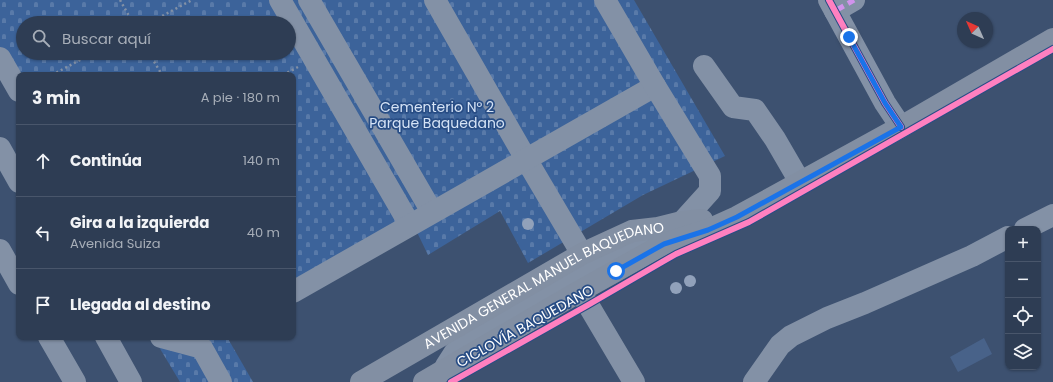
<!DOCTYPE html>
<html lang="es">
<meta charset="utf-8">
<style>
:root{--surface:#2e3d54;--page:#3a485e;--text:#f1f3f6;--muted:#a7aeb8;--line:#49566b}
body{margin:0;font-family:Poppins,sans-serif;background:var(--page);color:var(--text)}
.controls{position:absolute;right:12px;bottom:12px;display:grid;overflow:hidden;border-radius:8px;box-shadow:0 1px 3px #0004}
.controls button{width:36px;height:36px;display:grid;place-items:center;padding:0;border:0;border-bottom:1px solid var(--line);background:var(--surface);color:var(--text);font:20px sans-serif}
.compass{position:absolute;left:957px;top:12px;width:36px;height:36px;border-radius:50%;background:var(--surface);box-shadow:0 1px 3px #0004;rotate:315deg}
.stop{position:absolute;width:12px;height:12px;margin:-9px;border:3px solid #1a73e8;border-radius:50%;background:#fff}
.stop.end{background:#1a73e8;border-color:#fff;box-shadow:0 1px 4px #0008}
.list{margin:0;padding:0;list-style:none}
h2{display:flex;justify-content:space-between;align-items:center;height:52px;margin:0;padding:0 16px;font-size:17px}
h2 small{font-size:13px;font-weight:400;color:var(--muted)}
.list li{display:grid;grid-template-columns:26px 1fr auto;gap:12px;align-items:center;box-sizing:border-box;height:72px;padding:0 16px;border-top:1px solid var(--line)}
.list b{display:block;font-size:15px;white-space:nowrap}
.list p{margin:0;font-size:13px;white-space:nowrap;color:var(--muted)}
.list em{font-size:13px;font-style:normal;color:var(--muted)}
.icon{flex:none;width:22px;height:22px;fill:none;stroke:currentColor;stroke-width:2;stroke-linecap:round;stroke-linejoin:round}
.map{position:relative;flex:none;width:1053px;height:382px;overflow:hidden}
.search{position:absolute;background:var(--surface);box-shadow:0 1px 3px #0004;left:16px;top:16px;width:280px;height:44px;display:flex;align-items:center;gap:10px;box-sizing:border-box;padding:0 14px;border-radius:22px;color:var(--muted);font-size:15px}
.panel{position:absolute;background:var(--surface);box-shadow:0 1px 3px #0004;left:16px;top:72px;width:280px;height:268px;border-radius:8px}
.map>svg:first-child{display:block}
.cemetery{fill:url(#cemetery-stones);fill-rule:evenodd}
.water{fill:#486289}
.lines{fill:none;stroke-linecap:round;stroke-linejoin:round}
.path{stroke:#8391a6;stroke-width:2.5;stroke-dasharray:2 3;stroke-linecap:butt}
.minor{stroke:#8391a6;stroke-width:22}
.major{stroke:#828fa3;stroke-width:22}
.quiet{stroke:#d193ec;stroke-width:5;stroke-dasharray:10 5;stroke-linecap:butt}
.cycleway-casing{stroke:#284d85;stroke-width:8}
.cycleway{stroke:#ff80c0;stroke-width:6}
.tree{fill:#91a1ba}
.route{stroke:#1a73e8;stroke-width:5}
.labels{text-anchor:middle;stroke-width:3.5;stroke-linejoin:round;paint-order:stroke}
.park-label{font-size:14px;fill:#d5e3f6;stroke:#284d85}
.street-label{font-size:14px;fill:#fff;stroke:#284d85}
</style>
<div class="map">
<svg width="1053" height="382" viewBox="0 0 1053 382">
<defs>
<pattern id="cemetery-stones" width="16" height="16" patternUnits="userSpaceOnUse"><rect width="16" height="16" fill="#3c639a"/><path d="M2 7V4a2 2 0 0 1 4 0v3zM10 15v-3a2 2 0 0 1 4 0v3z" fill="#597aa9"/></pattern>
</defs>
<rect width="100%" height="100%" fill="#3d5170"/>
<!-- cemetery -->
<g class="cemetery">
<path d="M 0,0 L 634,0 L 725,156 L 643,195 L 528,263 L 500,211 L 428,255 L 415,228 L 293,299 L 293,75 L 19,75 L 19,107 L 0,74 ZM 23,23 L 289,23 L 289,53 L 23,53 Z"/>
<polygon points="153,337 227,337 253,382 180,382"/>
</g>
<!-- water -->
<polygon class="water" points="984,338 992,354 958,372 950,357"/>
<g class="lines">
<!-- path -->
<g class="path">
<polyline points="120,0 133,23"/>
<polyline points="149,23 192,0"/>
<polyline points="149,53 162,75"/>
<polyline points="52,75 93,53"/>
<polyline points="283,75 298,67"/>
</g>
<!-- minor -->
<g class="minor">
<polyline points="280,0 410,225"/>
<polyline points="309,0 432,212"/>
<polyline points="435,0 526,159 582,254"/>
<polyline points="829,0 885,103 901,127"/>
<polyline points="835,11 854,0"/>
<polyline points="0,58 19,91"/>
<polyline points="704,66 733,107 755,110 775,139 800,182"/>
<polyline points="0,148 19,182"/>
<polyline points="1025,229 1053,215"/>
<polyline points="0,250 19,284"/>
<polyline points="580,291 634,382"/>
<polyline points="293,292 655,86"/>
<polyline points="49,337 75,382"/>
<polyline points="106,337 131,382"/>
<polyline points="161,337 202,348 221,382"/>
<polyline points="446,366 455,352 477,337 624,252 682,222 710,191 710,176 655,86 605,0"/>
<polyline points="754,382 780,345 791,336 827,318 865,303 972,256 1008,237"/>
</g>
<!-- major -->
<g class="major">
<path id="s1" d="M 361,382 L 582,254 L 632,231 L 658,228 L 682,222 L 702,220"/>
<polyline points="424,382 580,291 664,244 708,230 737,217 901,127 1053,39"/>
</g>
<!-- quiet -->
<polyline class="quiet" points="835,11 854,0"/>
<!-- cycleway casing -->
<g class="cycleway-casing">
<g id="cycleway">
<polyline points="829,0 885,103 901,127"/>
<polyline points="451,382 588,305 662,262 676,254 749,222 1053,49"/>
</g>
</g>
<!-- cycleway -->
<use href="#cycleway" class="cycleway"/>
</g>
<!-- trees -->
<g class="tree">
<circle cx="528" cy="224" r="6"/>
<circle cx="690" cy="281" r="6"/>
<circle cx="676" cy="288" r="6"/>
</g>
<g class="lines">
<!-- route -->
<polyline class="route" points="616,271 664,244 708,230 737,217 901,127 885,103 849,37"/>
</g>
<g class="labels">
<!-- park labels -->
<g class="park-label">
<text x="437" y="112">Cementerio N° 2<tspan x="437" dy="16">Parque Baquedano</tspan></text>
</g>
<!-- street labels -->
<g class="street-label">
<text dy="5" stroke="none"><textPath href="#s1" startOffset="208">AVENIDA GENERAL MANUEL BAQUEDANO</textPath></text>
<text transform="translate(525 326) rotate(-29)" y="5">CICLOVÍA BAQUEDANO</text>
</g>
</g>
</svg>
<div class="controls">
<button>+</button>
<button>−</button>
<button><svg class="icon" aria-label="locate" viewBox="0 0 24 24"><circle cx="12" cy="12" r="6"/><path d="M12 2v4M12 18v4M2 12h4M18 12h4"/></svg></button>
<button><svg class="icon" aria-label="layers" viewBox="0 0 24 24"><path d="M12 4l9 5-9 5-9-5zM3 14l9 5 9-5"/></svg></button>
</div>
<svg class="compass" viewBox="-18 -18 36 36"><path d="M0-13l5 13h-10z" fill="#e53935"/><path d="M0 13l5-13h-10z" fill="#a7aeb8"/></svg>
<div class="stop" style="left:616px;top:271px"></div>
<div class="stop end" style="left:849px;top:37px"></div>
<div class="search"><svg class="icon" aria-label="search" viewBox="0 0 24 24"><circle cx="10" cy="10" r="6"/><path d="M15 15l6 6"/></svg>Buscar aquí</div>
<section class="panel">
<h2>3 min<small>A pie · 180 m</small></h2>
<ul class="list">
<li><svg class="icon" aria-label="ahead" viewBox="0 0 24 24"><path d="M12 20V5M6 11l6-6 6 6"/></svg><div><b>Continúa</b></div><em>140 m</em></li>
<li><svg class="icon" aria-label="left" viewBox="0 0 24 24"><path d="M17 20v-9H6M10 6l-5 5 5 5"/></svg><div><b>Gira a la izquierda</b><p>Avenida Suiza</p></div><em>40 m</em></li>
<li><svg class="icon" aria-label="arrive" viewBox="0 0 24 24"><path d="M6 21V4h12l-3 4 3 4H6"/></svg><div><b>Llegada al destino</b></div></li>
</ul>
</section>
</div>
